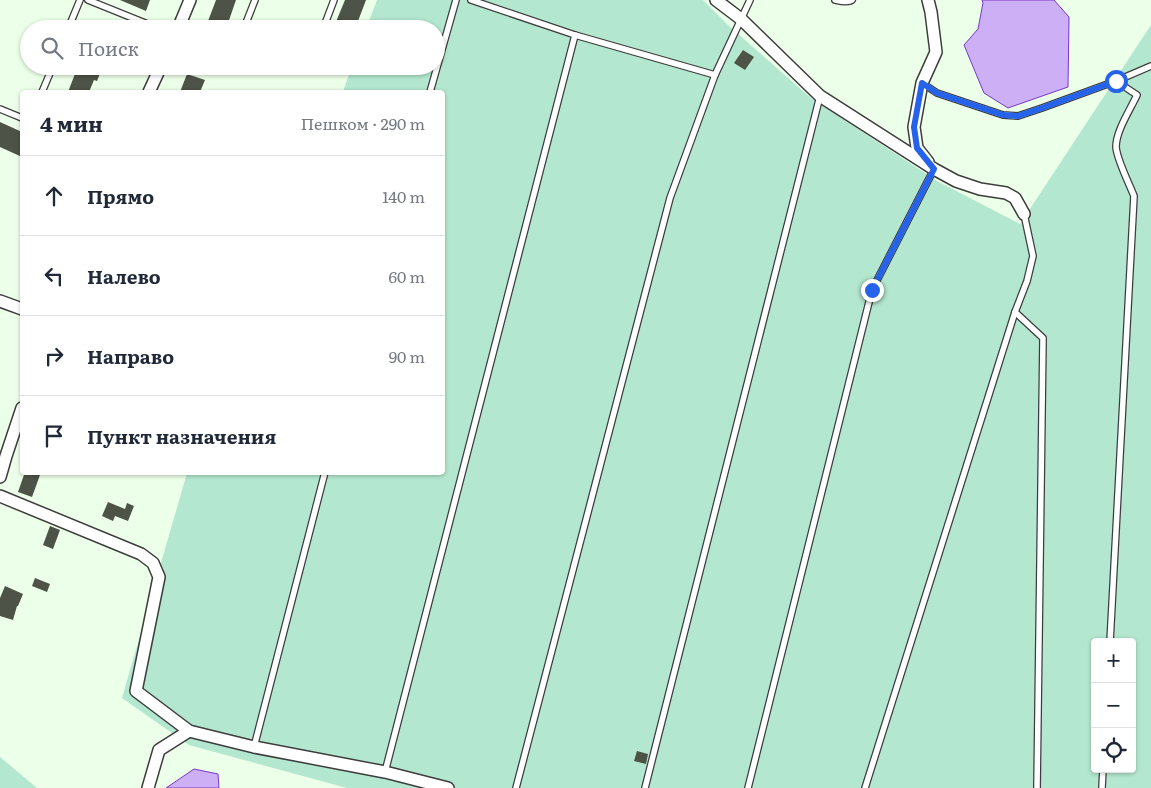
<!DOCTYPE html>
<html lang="ru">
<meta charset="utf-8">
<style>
:root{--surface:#fff;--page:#f2f2f3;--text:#1f2937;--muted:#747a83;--line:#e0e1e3}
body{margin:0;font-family:Literata,serif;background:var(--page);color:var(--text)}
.controls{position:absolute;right:15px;bottom:15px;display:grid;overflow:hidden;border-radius:5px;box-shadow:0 1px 4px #0004}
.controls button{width:45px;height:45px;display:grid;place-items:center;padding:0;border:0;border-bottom:1px solid var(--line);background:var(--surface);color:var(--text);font:25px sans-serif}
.stop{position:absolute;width:15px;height:15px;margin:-11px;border:4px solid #2563eb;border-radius:50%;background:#fff}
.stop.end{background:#2563eb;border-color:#fff;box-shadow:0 1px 5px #0008}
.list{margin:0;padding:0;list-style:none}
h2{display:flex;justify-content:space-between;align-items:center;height:65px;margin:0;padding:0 20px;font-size:21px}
h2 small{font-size:16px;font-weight:400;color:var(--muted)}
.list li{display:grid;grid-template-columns:32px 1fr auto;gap:15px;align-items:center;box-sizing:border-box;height:80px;padding:0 20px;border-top:1px solid var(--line)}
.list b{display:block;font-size:19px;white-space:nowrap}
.list em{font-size:16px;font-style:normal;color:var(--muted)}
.icon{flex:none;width:28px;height:28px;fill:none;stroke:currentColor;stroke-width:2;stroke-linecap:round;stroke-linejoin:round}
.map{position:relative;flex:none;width:1151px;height:788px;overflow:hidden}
.search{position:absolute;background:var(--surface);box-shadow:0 1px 4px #0004;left:20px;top:20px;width:425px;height:55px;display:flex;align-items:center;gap:12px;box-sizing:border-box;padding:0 18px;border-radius:28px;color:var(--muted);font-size:19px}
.panel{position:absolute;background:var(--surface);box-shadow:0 1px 4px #0004;left:20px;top:90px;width:425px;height:385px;border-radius:5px}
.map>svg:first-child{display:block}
.green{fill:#b4e7cf;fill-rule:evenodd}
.water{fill:#ccaff4;stroke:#7937c9}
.building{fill:#4e5347}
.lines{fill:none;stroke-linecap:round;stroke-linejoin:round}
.lane-casing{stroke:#3d3d3d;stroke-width:8}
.street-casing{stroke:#3d3d3d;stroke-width:14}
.lane{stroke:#fff;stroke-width:5.5}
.street{stroke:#fff;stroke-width:11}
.route{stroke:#2563eb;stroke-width:6}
</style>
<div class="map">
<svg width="1151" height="788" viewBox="0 0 1151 788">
<rect width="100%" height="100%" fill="#ecffe8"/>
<!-- green -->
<g class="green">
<path d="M 377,0 L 703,0 L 728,25 L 812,99 L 937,181 L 1020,224 L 1151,25 L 1151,788 L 347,788 L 189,745 L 122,698 L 187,473 L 442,472 L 442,92 L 344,92 L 344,89 L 352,66 L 436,66 L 436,29 L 366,29 ZM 1095,642 L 1132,642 L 1132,769 L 1095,769 Z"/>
<polygon points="0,757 37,788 0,788"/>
</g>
<!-- water -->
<g class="water">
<polygon points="982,0 1054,0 1069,17 1068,87 1008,108 984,93 964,45 978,29 983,3"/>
<polygon points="194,769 218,774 219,788 166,788"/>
</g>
<!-- building -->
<g class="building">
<polygon points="120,0 150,0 146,11"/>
<polygon points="216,0 236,0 226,29 205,29"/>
<polygon points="345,0 366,0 355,29 333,29"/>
<polygon points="743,50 754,57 745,70 734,63"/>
<polygon points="78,66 103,66 97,81 94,80 89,92 68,92"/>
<polygon points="187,74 205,80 200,92 180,92"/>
<polygon points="0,122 22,132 22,157 0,147"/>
<polygon points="25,472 32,472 40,475 32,497 18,492"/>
<polygon points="108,502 125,509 127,503 134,506 128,521 115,516 113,521 102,516"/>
<polygon points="50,526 60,530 53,549 43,545"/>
<polygon points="35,578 50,584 47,592 32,586"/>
<polygon points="5,586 23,594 18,606 17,606 13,620 0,616 0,598"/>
<polygon points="637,751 648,754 646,764 634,761"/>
</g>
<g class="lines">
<!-- lane casing -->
<g class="lane-casing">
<g id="lane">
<polyline points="88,0 160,29"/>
<polyline points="471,0 575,35 715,75"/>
<path d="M 835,0 C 840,1 848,3 852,0"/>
<polyline points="68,29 80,0"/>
<polyline points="245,29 244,28 255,0"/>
<polyline points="323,29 334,0"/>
<polyline points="922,83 937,93 1003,115 1018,116 1042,108 1116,81"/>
<polyline points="42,92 53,66"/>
<polyline points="430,92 456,0"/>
<polyline points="0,109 22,118"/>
<polyline points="1015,312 1043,338 1037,788"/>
<path d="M 1110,642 L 1134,196 C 1129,183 1117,160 1116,147 C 1116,131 1130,110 1137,95 L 1116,81 L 1151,66"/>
<polyline points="254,747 325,472"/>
<polyline points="385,772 575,35"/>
<polyline points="516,788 670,198 715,75 750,0"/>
<polyline points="645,788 820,96"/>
<polyline points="748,788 872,290 934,169"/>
<polyline points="865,788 1015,312 1027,281 1033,256 1024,214"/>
<polyline points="1102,788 1103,769"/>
</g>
</g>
<!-- street casing -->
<g class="street-casing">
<g id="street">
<polyline points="716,0 741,19 820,96 934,169 956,181 980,189 1006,193 1015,198 1024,214"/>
<polyline points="928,0 931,12 936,52 922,83 914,127 917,148 928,162"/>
<polyline points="178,29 190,0"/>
<polyline points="149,92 161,66"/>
<polyline points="0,301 22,309"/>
<polyline points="0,477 6,456 22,408"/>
<polyline points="0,496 141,554 153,563 159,577 136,691 189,731 254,747 385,772 448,788"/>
<polyline points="148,788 159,750 189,731"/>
</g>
</g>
<!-- lane -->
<use href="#lane" class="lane"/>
<!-- street -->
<use href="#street" class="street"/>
</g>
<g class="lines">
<!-- route -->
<polyline class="route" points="872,290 934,169 917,148 914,127 922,83 937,93 1003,115 1018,116 1042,108 1116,81"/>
</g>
</svg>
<div class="controls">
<button>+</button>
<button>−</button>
<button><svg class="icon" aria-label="locate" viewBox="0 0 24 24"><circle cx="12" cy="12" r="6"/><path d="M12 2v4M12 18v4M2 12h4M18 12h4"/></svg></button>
</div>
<div class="stop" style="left:1116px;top:81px"></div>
<div class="stop end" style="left:872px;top:290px"></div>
<div class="search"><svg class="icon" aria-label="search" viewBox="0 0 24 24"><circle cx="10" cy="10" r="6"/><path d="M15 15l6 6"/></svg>Поиск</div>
<section class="panel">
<h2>4 мин<small>Пешком · 290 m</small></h2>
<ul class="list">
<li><svg class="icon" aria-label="ahead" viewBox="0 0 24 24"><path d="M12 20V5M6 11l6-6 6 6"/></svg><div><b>Прямо</b></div><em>140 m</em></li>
<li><svg class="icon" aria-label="left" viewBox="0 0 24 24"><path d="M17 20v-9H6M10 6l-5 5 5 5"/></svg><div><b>Налево</b></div><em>60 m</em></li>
<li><svg class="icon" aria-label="right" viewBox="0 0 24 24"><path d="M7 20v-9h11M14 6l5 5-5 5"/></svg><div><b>Направо</b></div><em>90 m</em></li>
<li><svg class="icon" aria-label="arrive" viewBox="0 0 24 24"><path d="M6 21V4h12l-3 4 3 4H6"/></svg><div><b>Пункт назначения</b></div></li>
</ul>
</section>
</div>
